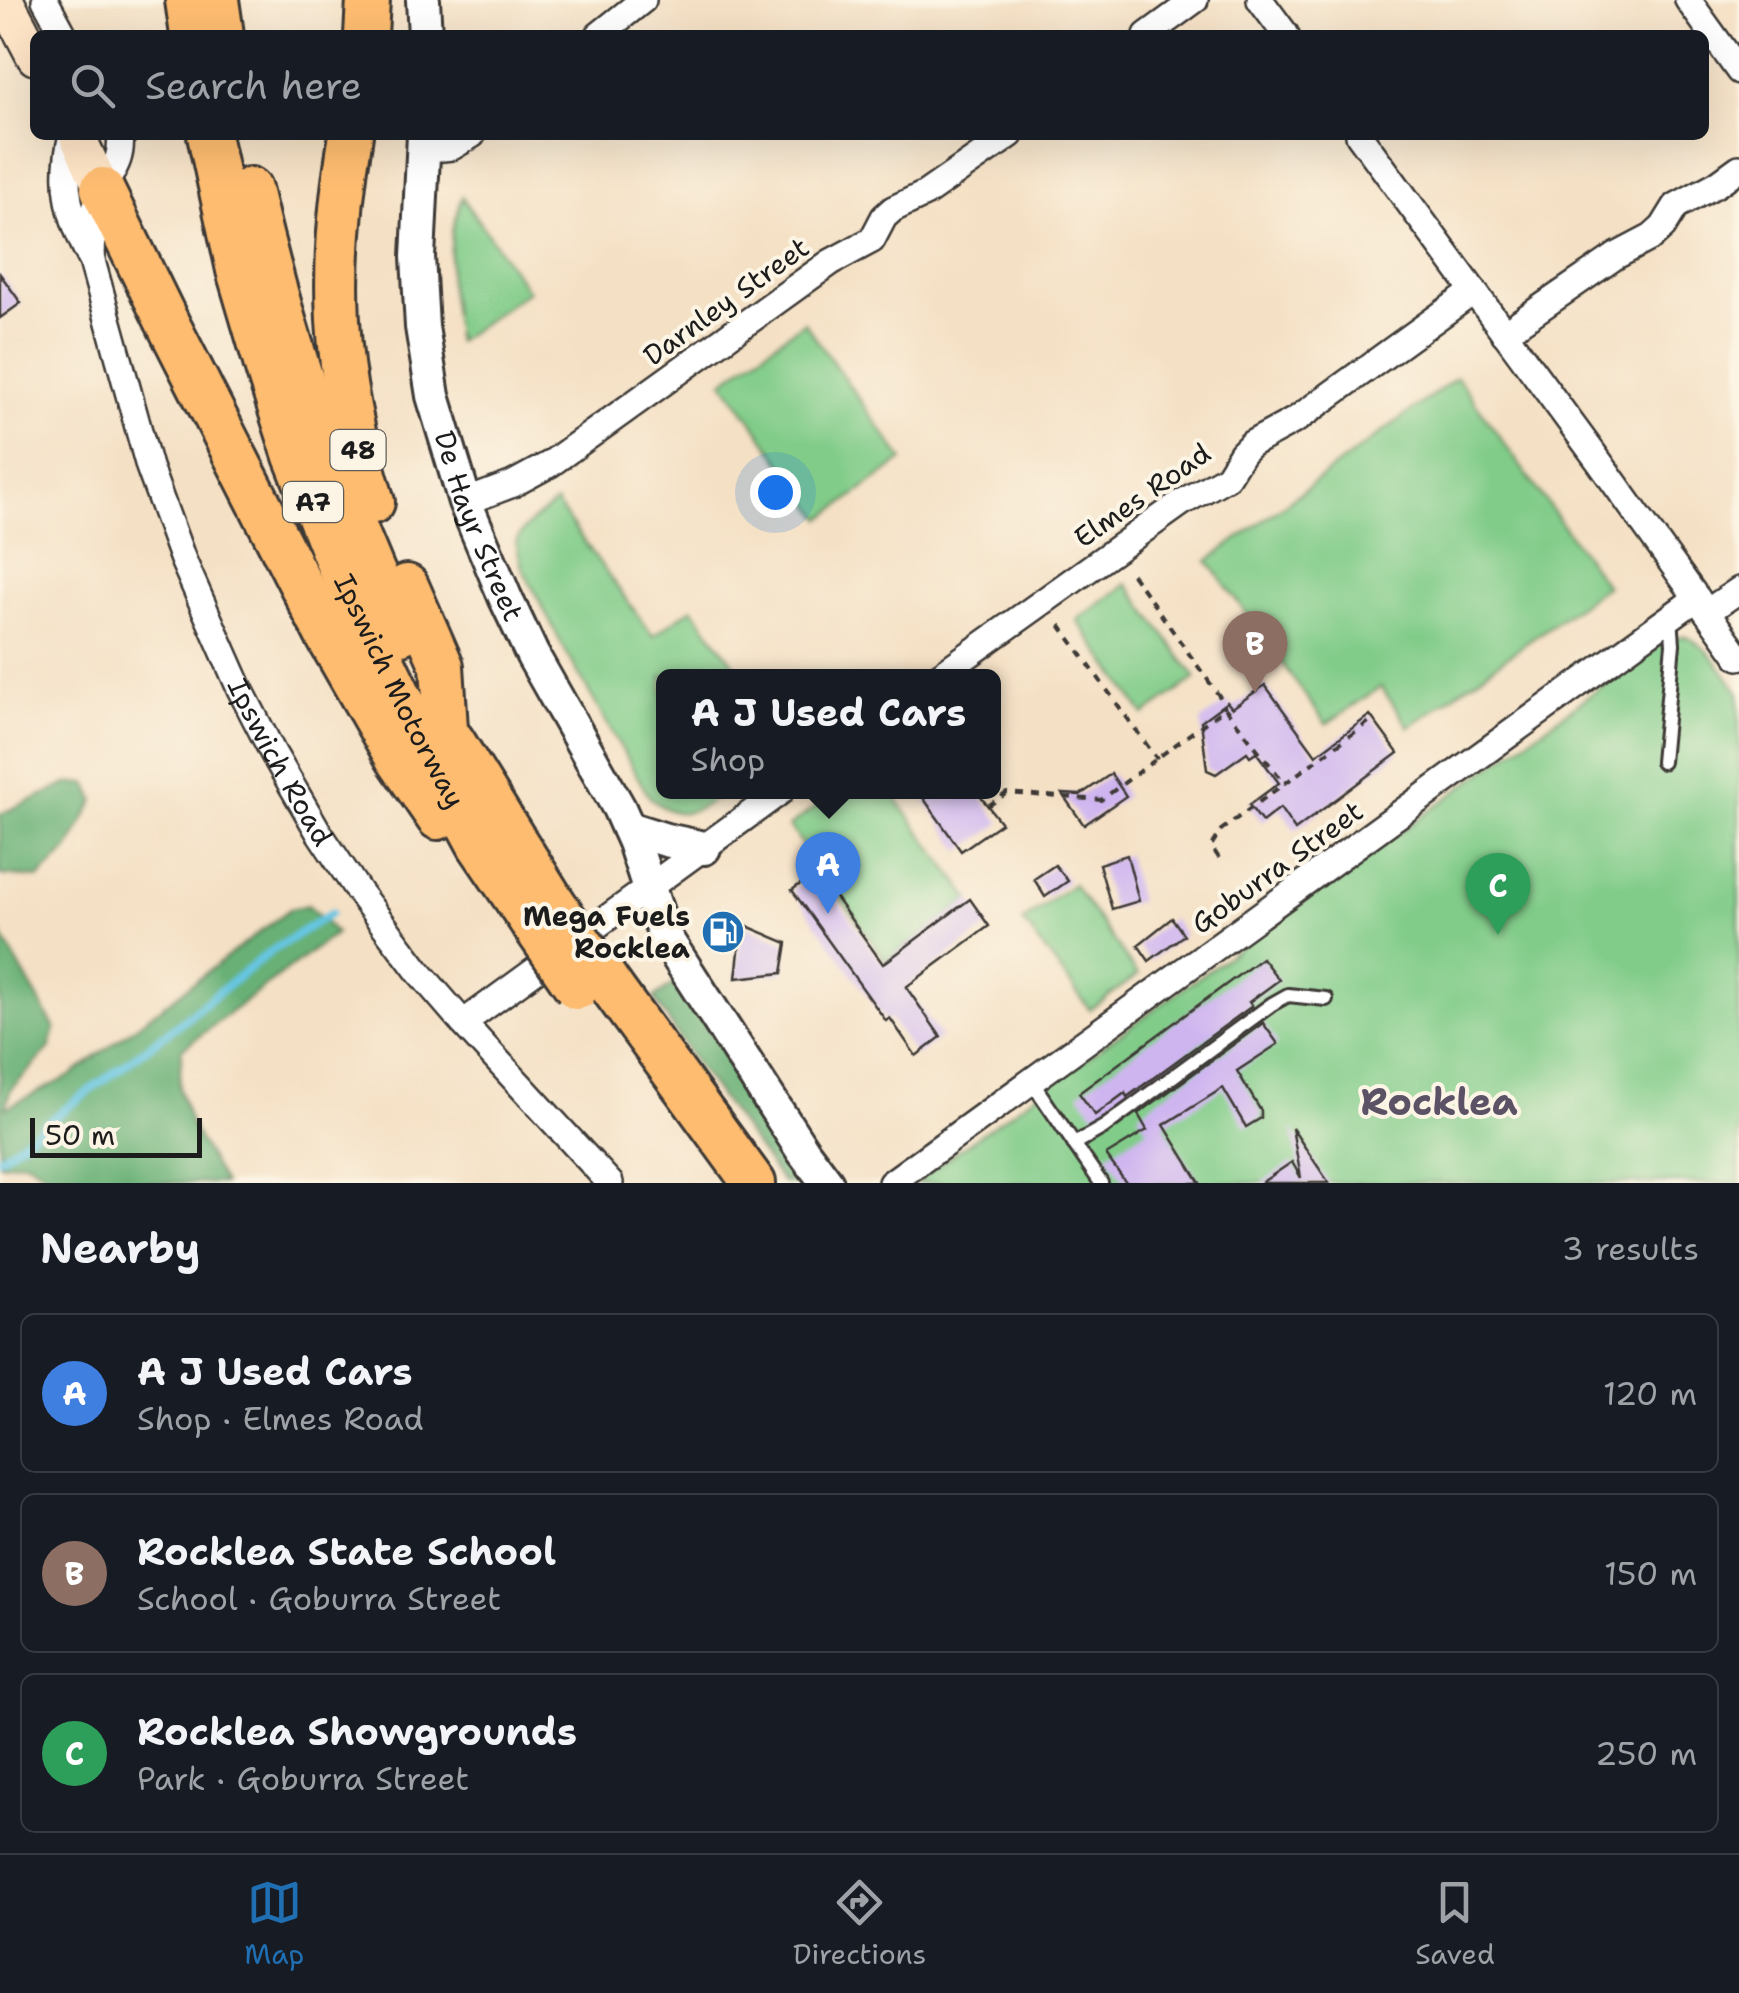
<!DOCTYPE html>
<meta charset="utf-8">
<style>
:root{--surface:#171b24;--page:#242831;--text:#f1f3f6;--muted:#9ea1a6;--line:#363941;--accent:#1f6fb2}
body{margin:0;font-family:"Shantell Sans",sans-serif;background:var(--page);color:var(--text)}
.scale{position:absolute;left:30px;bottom:25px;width:172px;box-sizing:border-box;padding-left:10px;border:5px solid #1c1c1c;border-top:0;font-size:28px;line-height:35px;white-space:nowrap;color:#1c1c1c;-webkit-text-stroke:8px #fcf5e5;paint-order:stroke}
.you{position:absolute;left:775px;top:492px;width:35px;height:35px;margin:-25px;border:8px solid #fff;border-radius:50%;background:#1a73e8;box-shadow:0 0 0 15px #1a73e833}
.badge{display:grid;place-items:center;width:65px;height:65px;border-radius:50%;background:var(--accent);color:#fff;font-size:32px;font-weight:700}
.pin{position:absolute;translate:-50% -82px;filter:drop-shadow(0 2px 5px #0008)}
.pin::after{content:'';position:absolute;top:52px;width:35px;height:30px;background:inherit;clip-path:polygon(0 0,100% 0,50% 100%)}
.popup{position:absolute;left:656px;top:669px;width:345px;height:130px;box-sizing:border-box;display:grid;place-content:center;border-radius:15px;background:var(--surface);filter:drop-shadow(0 2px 8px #0005);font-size:32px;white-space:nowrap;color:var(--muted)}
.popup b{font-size:38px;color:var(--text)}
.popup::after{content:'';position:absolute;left:50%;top:100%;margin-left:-20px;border:20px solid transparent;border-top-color:var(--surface)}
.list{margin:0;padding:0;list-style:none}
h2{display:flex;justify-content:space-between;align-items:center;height:130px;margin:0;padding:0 40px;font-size:42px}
h2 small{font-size:32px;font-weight:400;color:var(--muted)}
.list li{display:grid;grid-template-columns:65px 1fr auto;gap:30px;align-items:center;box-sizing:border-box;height:160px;margin:0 20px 20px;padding:0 20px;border:2px solid var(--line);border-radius:15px}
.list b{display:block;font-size:38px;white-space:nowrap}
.list p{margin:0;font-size:32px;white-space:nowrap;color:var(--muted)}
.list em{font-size:32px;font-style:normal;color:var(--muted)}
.icon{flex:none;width:55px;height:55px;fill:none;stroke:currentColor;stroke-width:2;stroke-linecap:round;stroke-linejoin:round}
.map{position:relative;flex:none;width:1739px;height:1183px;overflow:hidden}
.search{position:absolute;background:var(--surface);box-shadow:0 10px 40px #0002;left:30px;right:30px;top:30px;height:110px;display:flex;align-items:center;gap:25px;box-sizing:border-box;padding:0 35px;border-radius:15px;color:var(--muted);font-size:38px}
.sheet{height:670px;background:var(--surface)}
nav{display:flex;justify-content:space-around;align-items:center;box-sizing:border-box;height:140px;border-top:2px solid var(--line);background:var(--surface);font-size:28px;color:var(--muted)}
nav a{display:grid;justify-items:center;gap:5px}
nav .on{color:var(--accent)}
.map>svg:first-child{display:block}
.green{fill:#81cc89;stroke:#4e7452;stroke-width:2.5}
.forest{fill:#68b075;stroke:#426648;stroke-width:2.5}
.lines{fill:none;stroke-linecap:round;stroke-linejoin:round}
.stream{stroke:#66c6e4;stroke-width:8}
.building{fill:#cfb5f0}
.service-casing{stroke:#3c3935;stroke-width:18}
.minor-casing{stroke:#3c3935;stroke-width:30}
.tertiary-casing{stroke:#3c3935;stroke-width:38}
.secondary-casing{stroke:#3c3935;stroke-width:40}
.trunk-casing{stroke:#3c3935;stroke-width:48}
.path{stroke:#3c3935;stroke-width:4;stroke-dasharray:8 8;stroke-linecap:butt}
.service{stroke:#fff;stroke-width:12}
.minor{stroke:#fff;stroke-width:25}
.tertiary{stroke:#fff;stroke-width:32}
.secondary{stroke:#fee4c6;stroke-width:35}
.trunk{stroke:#fdbc70;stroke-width:42}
.trunk-bridge-casing{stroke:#3c3935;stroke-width:48;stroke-linecap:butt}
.trunk-bridge{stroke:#fdbc70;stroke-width:42}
.labels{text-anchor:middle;stroke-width:8;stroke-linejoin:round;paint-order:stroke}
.shield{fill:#fcf5e5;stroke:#5f5d58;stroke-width:2.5}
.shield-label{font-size:25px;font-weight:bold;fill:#1c1c1c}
.street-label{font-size:28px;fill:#1c1c1c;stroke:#fcf5e5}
.poi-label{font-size:28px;font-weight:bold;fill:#1c1c1c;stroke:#fcf5e5;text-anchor:end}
.district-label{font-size:38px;font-weight:bold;fill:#5b5266;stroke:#fcf5e5}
</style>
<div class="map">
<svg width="1739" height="1183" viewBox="0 0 1739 1183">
<rect width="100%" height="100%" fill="#fcf5e5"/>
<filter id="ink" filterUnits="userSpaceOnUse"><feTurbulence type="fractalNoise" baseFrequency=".01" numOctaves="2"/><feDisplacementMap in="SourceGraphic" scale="20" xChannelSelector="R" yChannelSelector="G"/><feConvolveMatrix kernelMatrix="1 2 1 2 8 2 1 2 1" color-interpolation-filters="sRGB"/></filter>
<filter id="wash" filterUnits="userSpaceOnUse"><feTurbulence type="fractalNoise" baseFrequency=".0048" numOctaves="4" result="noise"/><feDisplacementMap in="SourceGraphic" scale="40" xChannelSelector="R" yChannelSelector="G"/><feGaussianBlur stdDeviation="2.25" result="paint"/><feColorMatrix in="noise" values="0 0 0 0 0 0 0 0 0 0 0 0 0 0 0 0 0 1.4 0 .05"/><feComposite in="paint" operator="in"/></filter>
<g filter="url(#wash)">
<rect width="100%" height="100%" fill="#f4e0c4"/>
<!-- green -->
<g class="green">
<polygon points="462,197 528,291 456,342 449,280 452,231"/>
<polygon points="804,322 903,460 822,519 723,381"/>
<polygon points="1457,377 1606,586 1409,727 1381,687 1326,724 1208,561"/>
<path d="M 556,503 L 653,636 L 692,608 L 743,676 L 663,676 L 663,792 L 725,792 C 696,812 677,824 648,795 L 561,643 L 522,567 L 516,542 C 525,524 540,515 556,503 Z"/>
<polygon points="1127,584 1196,678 1144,715 1077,620"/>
<path d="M 1684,636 C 1710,646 1723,671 1739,693 L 1739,1183 L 917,1183 L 923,1176 L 1665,641 Z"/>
<polygon points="837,792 891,792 970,899 886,961 789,826"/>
<polygon points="1073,884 1138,975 1090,1010 1023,921"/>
</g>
<!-- forest -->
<g class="forest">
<polygon points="87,783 95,800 68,850 39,878 0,875 0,814 67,784"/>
<polygon points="308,905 336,933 182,1049 179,1088 190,1124 224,1183 61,1183 25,1161 0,1164 0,932 55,1029 49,1049 10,1091 5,1108 72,1075 290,909"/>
<polygon points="677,981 813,1183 783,1183 695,1063 654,998"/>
</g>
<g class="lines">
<!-- stream -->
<polyline class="stream" points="0,1158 168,1032 270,952 331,913"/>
</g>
<g id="blocks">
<!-- building -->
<g class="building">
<polygon points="0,274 21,303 0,318"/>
<polygon points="1265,685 1316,755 1370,715 1398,753 1295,830 1280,808 1262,822 1249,805 1279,783 1256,752 1250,756 1247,752 1216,774 1207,770 1201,721 1227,702 1232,708"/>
<polygon points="1111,774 1126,796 1084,825 1062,794 1080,795"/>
<polygon points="919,792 977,792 1001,823 961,851"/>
<polygon points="1127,855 1139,901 1112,909 1099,864"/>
<polygon points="1055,865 1068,881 1045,897 1034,879"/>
<polygon points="817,872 883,964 970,899 989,926 906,987 941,1037 916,1056 890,1018 886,1021 792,890"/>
<polygon points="1172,918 1184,935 1149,961 1138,945"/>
<polygon points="742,924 787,943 782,973 736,978"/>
<polygon points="1262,958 1279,980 1249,1002 1252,1006 1127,1097 1125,1093 1095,1115 1079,1093"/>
<polygon points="1263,1023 1278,1044 1237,1071 1261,1111 1261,1118 1246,1127 1223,1088 1164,1125 1200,1183 1126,1183 1106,1155 1147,1130 1138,1114"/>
<polygon points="1292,1128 1329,1183 1261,1183 1292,1162 1301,1178"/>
</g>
</g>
</g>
<g filter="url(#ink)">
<use href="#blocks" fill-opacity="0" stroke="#3c3935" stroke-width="2.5"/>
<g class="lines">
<!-- service casing -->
<g class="service-casing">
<g id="service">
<polyline points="1662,762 1673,644 1671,617"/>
<polyline points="1032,1082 1101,1183"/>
<polyline points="1074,1144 1104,1127 1272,1004 1288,995 1326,999"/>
</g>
</g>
<!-- minor casing -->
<g class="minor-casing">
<g id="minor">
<polyline points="45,0 64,35"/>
<polyline points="1260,0 1286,35"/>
<polyline points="1688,0 1739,71"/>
<polyline points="599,35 643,0"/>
<polyline points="1147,35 1195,0"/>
<path id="s1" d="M 72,135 C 60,183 69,218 92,261 L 149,467 L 183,560 L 240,689 L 273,753 L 318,831 L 358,891 L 419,972 L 463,1023 L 610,1183"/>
<polyline points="1359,135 1598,460 1739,657"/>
<polyline points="423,150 452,147 472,135"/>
<path d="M 92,256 C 93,239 92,221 96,205 C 103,178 124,167 120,135"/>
<polyline points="1504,333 1616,256 1652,237 1663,227 1676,206 1717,184 1739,168"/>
<polyline points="465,502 513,484 550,464 831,262 872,240 884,217 893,209 925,194 1010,135"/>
<polyline points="1707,612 1739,590"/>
<polyline points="939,676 1181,503 1227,477 1242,453 1251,444 1297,419 1474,291"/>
<polyline points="463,1023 780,792"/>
<polyline points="891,1183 1697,598"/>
</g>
</g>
<!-- tertiary casing -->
<g class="tertiary-casing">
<g id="tertiary">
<polyline points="423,0 425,35"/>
<path id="s2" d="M 424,135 L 418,257 L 422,327 L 433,396 L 465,502 L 505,597 L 533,656 L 619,808 L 634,842 L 665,937 L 803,1151 L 827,1183"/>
<polyline points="628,828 666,840 704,848"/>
</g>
</g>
<!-- secondary casing -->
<g class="secondary-casing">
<g id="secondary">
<polyline points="5,0 35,57"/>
<polyline points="77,135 102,189"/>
</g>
</g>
<!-- trunk casing -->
<g class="trunk-casing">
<g id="trunk">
<polyline points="187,0 192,35"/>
<polyline points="217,0 222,35"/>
<polyline points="366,35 368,0"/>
<path id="s3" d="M 209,135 L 238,270 L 268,372 L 295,456 L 343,577 L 415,727 L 479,845 L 530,920"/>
<path d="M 351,135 C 328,270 332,371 373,502"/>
<polyline points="102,189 169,326 325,632 397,758 438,818"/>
<path d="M 250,189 C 285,341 334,491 401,633"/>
<polyline points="407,586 442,666 446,729"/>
<polyline points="453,741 552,900"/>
<polyline points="612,988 754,1183"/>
</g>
</g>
<!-- path -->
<g class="path">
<polyline points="1132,574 1220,697 1225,708"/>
<polyline points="1060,625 1157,759"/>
<polyline points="988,806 1007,793 1101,800 1225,708 1285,784"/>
<polyline points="1219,858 1211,846 1221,830 1370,721"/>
</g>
<!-- service -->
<use href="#service" class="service"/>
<!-- minor -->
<use href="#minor" class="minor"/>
<!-- tertiary -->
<use href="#tertiary" class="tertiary"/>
<!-- secondary -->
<use href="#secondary" class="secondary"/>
<!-- trunk -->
<use href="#trunk" class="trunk"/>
<!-- trunk-bridge casing -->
<g class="trunk-bridge-casing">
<g id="trunk-bridge">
<polyline points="552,900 612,988"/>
<polyline points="530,920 577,988"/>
</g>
</g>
<!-- trunk-bridge -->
<use href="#trunk-bridge" class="trunk-bridge"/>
</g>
</g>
<!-- icons -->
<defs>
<g id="fuel-disc" transform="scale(2.25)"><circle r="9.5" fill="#1f6fb2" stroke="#fcf5e5"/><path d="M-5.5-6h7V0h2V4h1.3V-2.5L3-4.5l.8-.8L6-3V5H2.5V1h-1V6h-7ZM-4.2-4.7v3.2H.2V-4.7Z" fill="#fff"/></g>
</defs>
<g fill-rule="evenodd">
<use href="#fuel-disc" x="723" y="932"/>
</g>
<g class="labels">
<!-- shield labels -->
<g class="shield">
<rect x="330.5" y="430" width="55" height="40" rx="8"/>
<rect x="283" y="482" width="60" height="40" rx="8"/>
</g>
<g class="shield-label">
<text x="358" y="459">48</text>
<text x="313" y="511">A7</text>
</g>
<!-- street labels -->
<g class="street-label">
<text transform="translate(726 301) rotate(-36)" y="10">Darnley Street</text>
<text transform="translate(1142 495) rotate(-35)" y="10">Elmes Road</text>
<text dy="10" stroke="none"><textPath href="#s2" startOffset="400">De Hayr Street</textPath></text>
<text dy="10" stroke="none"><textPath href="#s3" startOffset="590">Ipswich Motorway</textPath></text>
<text dy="10" stroke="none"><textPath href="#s1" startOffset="668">Ipswich Road</textPath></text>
<text transform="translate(1277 867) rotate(-36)" y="10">Goburra Street</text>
</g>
<!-- poi labels -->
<g class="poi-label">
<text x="690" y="926">Mega Fuels<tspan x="690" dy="32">Rocklea</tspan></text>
</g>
<!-- district labels -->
<g class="district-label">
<text x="1439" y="1115">Rocklea</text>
</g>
</g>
</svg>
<div class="scale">50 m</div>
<div class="you"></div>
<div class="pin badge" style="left:828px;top:914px;background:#3f7fe0">A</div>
<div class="popup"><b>A J Used Cars</b>Shop</div>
<div class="pin badge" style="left:1255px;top:693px;background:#8d6e63">B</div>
<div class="pin badge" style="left:1498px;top:935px;background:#2e9e5b">C</div>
<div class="search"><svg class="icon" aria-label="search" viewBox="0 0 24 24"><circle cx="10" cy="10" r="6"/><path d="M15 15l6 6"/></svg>Search here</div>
</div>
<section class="sheet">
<h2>Nearby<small>3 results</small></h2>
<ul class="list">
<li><span class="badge" style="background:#3f7fe0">A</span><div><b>A J Used Cars</b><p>Shop · Elmes Road</p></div><em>120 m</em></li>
<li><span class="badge" style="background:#8d6e63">B</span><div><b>Rocklea State School</b><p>School · Goburra Street</p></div><em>150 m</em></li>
<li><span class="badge" style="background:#2e9e5b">C</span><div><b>Rocklea Showgrounds</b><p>Park · Goburra Street</p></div><em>250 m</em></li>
</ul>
</section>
<nav>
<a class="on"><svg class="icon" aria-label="map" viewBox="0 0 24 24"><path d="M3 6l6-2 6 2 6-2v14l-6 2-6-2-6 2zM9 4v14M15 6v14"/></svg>Map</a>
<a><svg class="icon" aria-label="directions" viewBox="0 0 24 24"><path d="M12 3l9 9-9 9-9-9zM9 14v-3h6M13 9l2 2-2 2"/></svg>Directions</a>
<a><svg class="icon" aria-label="saved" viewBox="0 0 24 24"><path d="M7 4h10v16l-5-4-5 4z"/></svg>Saved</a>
</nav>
